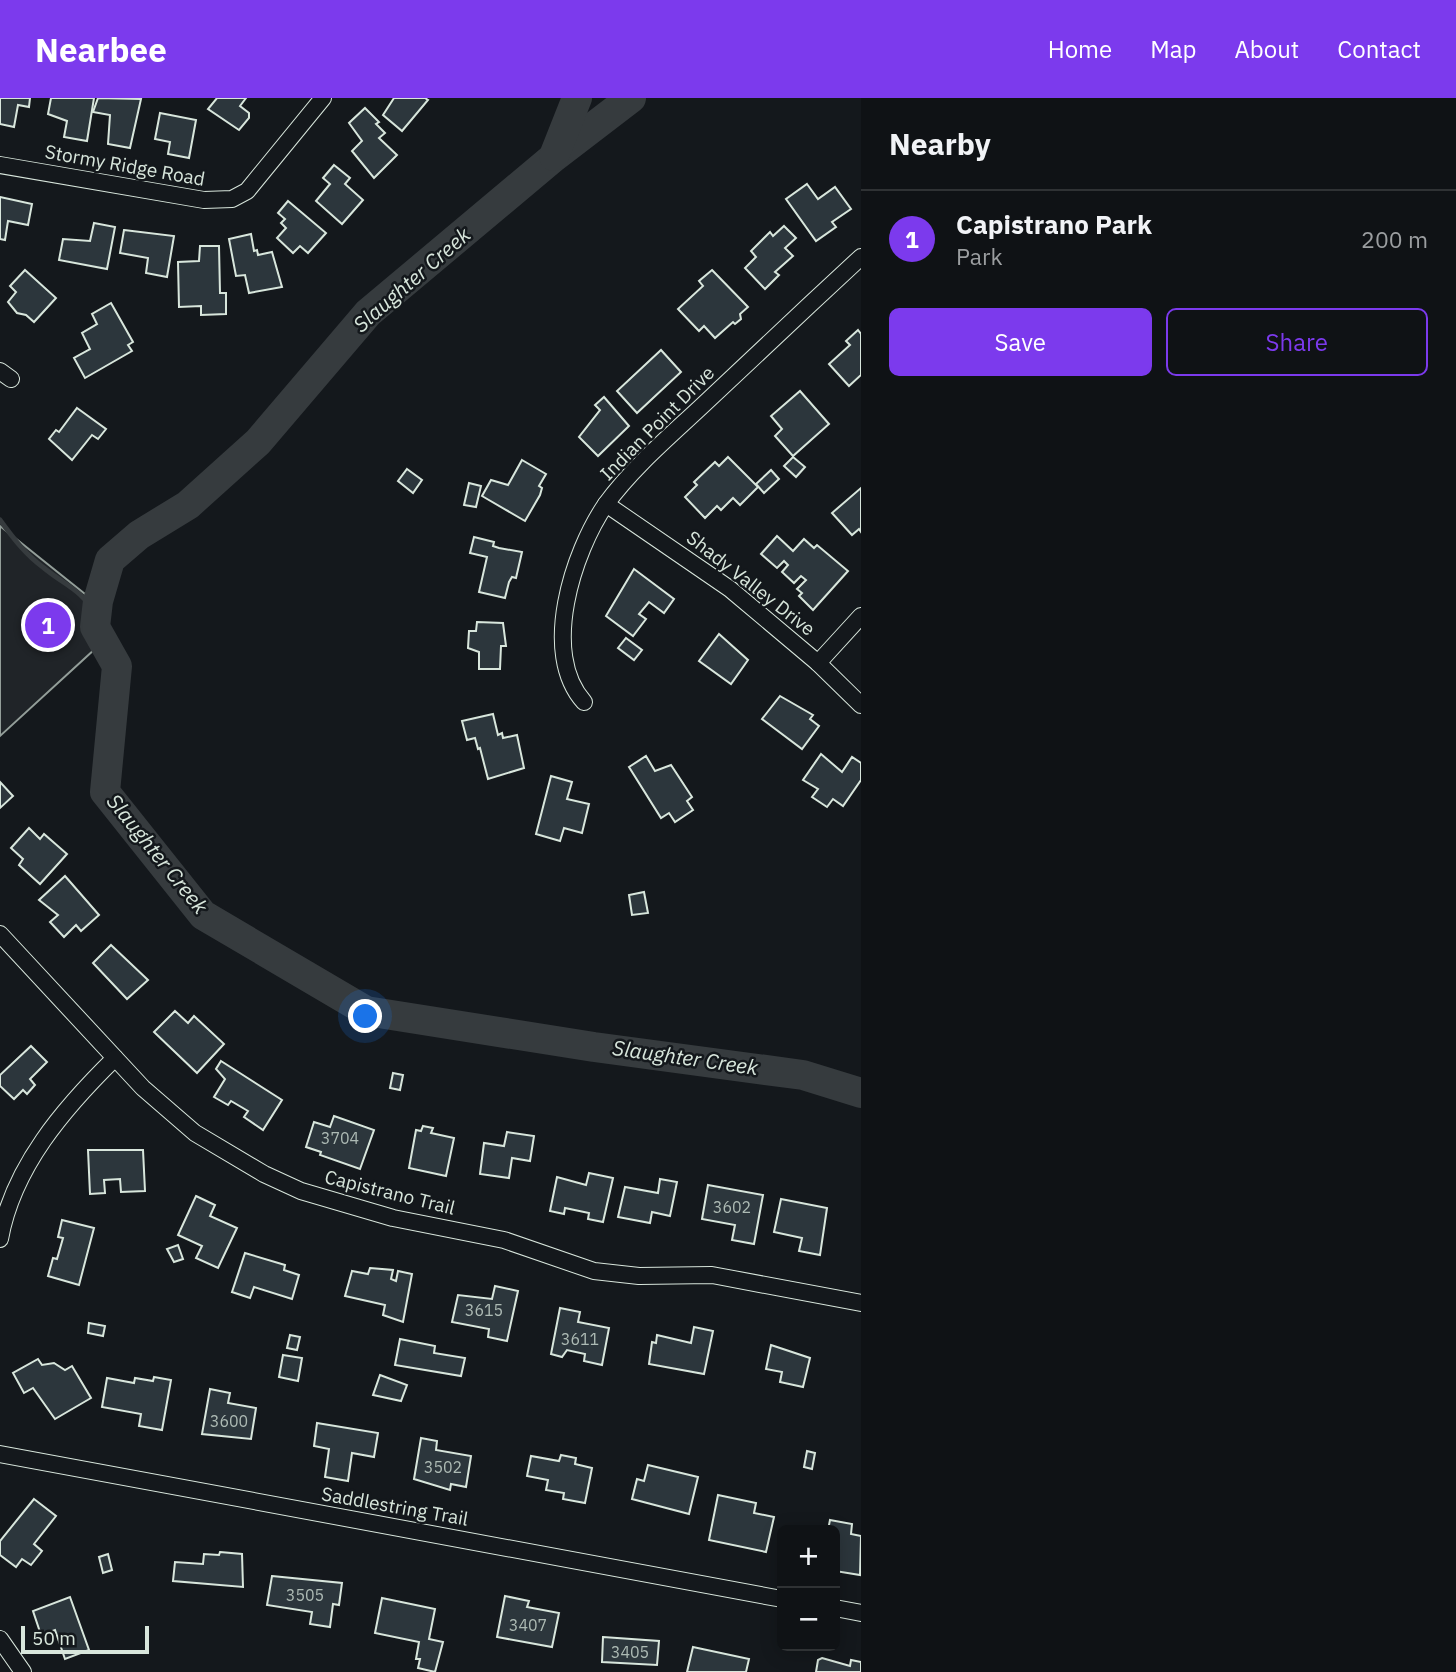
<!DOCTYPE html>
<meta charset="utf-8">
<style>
:root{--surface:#0f1215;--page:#1d2022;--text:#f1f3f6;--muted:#9b9ea0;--line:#2f3234;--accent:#7c3aed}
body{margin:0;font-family:"IBM Plex Sans",sans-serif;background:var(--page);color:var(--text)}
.controls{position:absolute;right:21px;bottom:21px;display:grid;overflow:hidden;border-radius:10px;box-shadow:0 4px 18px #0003}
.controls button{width:63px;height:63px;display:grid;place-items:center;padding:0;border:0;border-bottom:2px solid var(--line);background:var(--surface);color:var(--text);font:35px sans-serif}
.scale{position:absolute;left:21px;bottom:18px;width:128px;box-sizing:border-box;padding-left:7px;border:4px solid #d8e6dc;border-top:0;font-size:19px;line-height:24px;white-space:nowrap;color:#d8e6dc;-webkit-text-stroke:5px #14181c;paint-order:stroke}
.you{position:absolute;left:366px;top:919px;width:24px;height:24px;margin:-18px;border:5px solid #fff;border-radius:50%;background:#1a73e8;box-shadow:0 0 0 10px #1a73e833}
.badge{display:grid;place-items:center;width:46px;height:46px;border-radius:50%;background:var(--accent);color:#fff;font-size:23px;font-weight:700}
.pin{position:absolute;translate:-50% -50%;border:4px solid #fff;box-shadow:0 2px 7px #0006}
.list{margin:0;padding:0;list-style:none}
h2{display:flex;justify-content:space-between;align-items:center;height:91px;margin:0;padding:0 28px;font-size:30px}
h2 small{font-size:23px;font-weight:400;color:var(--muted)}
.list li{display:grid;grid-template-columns:46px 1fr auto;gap:21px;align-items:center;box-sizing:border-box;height:98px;padding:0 28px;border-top:2px solid var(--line)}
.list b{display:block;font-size:26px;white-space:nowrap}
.list p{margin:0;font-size:23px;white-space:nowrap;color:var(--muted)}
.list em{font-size:23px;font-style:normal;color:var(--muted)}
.actions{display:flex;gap:14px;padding:21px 28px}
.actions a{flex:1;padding:16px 0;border:2px solid var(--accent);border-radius:10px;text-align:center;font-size:24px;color:var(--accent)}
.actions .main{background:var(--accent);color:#fff}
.map{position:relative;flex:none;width:861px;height:1574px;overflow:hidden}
header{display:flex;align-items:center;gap:42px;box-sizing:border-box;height:98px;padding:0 35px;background:var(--accent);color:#fff}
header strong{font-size:33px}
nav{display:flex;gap:38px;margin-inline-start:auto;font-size:24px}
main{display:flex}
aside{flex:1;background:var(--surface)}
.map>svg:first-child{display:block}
.green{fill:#202428;stroke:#939e99;stroke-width:2}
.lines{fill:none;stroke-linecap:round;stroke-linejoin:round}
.stream{stroke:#363b3e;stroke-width:5}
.river{stroke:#363b3e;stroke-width:30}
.building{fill:#2c363c;stroke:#d8e6dc;stroke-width:2}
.minor-casing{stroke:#d8e6dc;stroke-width:18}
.minor{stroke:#14181c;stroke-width:16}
.labels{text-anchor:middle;stroke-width:5;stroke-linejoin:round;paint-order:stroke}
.number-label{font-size:16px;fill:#adbab4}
.street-label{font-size:19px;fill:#d8e6dc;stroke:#14181c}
.water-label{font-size:21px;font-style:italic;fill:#d8e6dc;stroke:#14181c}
</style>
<header>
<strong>Nearbee</strong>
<nav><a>Home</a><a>Map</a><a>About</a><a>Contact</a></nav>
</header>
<main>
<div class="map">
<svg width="861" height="1574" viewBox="0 0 861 1574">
<rect width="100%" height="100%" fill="#14181c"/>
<!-- green -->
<polygon class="green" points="0,428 95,504 96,550 0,638"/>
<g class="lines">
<!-- stream -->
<path class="stream" d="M 0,422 C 13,440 26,457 44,470 C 66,488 81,491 96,517"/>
<!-- river -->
<g class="river">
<polyline points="631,0 554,59 368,215 258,344 188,407 139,437 110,462 98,503 95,529 117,568 105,694 203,817 366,913 594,949 803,977 861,995"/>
<polyline points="554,58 577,0"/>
</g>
</g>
<!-- building -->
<g class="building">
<polygon points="0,0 30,0 29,9 18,7 14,29 0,26"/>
<polygon points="51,0 94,0 87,43 64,39 67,23 48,16"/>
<polygon points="98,0 141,1 130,50 108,46 110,17 93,14"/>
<polygon points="217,0 246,0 240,8 249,15 249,20 239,32 208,11"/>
<polygon points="425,0 428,2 402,33 383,17 394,0"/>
<polygon points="365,10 379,24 376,26 385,35 379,40 397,57 374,80 352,53 362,43 349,25"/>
<polygon points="160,15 196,22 189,60 168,56 170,44 155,41"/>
<polygon points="334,67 350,80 345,86 363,102 342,126 316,103 330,86 323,80"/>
<polygon points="807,86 818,101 835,89 851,111 832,124 836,129 816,143 786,101"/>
<polygon points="0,99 32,106 28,127 8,123 5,142 0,141"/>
<polygon points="288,103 326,135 308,155 300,148 293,155 277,140 286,130 281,125 285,121 278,115"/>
<polygon points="94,125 115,129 107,171 59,162 63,141 90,143"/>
<polygon points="784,128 796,140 785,150 793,158 775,174 779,177 765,191 745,170 756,159 751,153 770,134 773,138"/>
<polygon points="124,132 174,138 167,179 146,175 148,160 120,155"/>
<polygon points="251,136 254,153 257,152 258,157 272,154 282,189 249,195 245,177 236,178 229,141"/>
<polygon points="200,148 219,148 220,195 226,195 226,216 201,217 201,208 179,209 178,164 199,163"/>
<polygon points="25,172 56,200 34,224 26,217 17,215 8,204 16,194 10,188"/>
<polygon points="712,172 748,209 740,216 741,221 735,226 733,224 715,240 704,228 699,233 678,211 703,188 699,183"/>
<polygon points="111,205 133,244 128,247 132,253 85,280 74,260 90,251 82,235 97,226 92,216"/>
<polygon points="858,232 861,236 861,277 849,288 829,266 850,247 846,243"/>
<polygon points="661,252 681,274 637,315 617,293"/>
<polygon points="800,293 829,326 793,358 775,338 782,331 771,318"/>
<polygon points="604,299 629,328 598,358 579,339 600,312 595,307"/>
<polygon points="77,310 106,331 98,341 92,337 72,362 49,341 56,332 59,334"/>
<polygon points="728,359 758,389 740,407 733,400 721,412 717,408 705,420 685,399 697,387 694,384 715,364 719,368"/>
<polygon points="793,359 805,369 796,379 784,368"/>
<polygon points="522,362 546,376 539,388 542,390 540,397 525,423 482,398 491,382 508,387"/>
<polygon points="407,371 422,382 413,395 398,383"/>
<polygon points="771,372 779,381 764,395 756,386"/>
<polygon points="469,385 481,388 476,409 464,407"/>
<polygon points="861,390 861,434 859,431 852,437 832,415"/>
<polygon points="777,438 793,453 804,441 814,450 817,447 848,473 813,512 799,498 802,495 797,491 806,482 801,478 794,485 782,474 788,467 784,463 777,470 761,456"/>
<polygon points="474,439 494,444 493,448 499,450 522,454 516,480 512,479 509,484 505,500 479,494 487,459 470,455"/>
<polygon points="634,471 674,501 664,515 649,504 639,516 646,521 633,538 606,518"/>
<polygon points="477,524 503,525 506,548 501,548 500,571 479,571 479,554 468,550 469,533 476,533"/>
<polygon points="719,536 748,562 731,586 699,563"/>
<polygon points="626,540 642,552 634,562 618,550"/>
<polygon points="780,598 813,617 810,621 819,628 802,651 762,621"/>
<polygon points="493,616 498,637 502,635 503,640 517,637 524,670 488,681 480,650 478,651 475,640 467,642 462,623"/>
<polygon points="821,656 842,674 852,659 861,665 861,682 843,708 833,701 827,709 812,699 818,691 803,682"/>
<polygon points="646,658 655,673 671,667 692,699 687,703 693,712 675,724 669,715 661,720 629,669"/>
<polygon points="551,678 572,684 567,701 589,706 582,735 564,730 560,743 536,736"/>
<polygon points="0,684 13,698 0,710"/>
<polygon points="29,730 40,741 44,736 67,756 40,786 19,767 23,761 11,750"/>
<polygon points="65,778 99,817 81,833 76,827 64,839 50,824 58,817 39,802"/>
<polygon points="644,794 648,815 632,817 629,797"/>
<polygon points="111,847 148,882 127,901 93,865"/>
<polygon points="175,913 188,925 194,918 224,946 197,975 154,934"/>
<polygon points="31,948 47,964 30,981 35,987 27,996 23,992 14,1001 0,988 0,977"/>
<polygon points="221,963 282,1002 263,1032 244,1019 248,1013 231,1003 228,1007 214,999 225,981 216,971"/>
<polygon points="393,975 403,977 400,992 390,990"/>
<polygon points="334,1018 374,1032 360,1071 320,1057 321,1054 306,1049 314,1024 330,1029"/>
<polygon points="423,1028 433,1030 431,1035 454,1040 446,1078 409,1070 416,1032 421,1033"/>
<polygon points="507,1034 534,1038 530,1063 512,1060 509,1080 480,1076 484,1045 504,1048"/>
<polygon points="88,1052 143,1052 145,1093 121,1094 120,1081 104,1082 105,1095 90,1096"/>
<polygon points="589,1075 613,1080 603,1124 588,1121 589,1115 565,1110 564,1116 550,1113 557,1079 586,1087"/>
<polygon points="660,1081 677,1084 670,1118 652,1114 650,1125 618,1119 625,1089 658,1095"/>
<polygon points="708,1087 763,1097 754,1146 732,1142 735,1127 702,1121"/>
<polygon points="196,1098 215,1107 210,1118 237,1130 218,1170 196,1160 202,1148 178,1137"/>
<polygon points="781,1101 827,1110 820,1157 799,1153 802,1140 774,1134"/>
<polygon points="62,1122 94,1130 79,1187 48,1178 53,1160 57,1161 63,1140 58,1139"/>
<polygon points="178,1147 183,1161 174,1164 167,1151"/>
<polygon points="245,1155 285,1167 284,1172 299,1177 292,1201 254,1189 250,1200 232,1194"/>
<polygon points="370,1170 393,1172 391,1181 396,1183 398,1173 412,1176 403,1224 383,1217 385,1207 345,1198 352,1173 368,1176"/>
<polygon points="495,1188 518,1193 507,1243 488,1239 489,1231 452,1224 458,1197 492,1201"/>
<polygon points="560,1210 580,1214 578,1224 609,1230 602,1267 584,1263 585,1256 567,1252 562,1259 551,1256"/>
<polygon points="89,1225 105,1228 103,1238 88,1235"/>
<polygon points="694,1229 713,1233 704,1276 649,1266 652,1244 656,1245 657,1237 691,1245"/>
<polygon points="290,1237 300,1239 297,1252 287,1250"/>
<polygon points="400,1241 435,1248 434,1255 465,1260 461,1278 395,1267"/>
<polygon points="771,1247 810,1260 803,1289 780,1284 782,1274 766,1271"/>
<polygon points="283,1257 302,1260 298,1283 279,1279"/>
<polygon points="38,1261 42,1267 54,1265 65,1272 72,1268 91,1300 55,1321 33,1290 24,1295 13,1275"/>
<polygon points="380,1277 407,1287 401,1303 373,1297"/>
<polygon points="154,1279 171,1282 162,1332 139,1328 141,1316 102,1309 107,1280 134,1285 135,1280 153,1283"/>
<polygon points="210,1291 230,1295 228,1305 256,1310 251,1341 202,1336"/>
<polygon points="317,1325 378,1335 374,1359 352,1355 348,1383 325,1379 329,1351 314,1348"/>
<polygon points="421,1340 437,1343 436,1352 471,1358 466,1389 451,1386 450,1392 414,1381"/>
<polygon points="807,1353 815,1355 812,1371 804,1369"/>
<polygon points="561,1357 576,1360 575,1366 592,1370 585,1405 563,1401 564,1395 546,1392 548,1382 527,1378 531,1358 559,1363"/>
<polygon points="648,1367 698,1379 689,1416 632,1401 637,1381 644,1383"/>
<polygon points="718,1397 756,1405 754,1415 774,1419 766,1454 709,1442"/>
<polygon points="34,1401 56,1418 34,1446 42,1453 31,1467 22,1461 16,1469 0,1457 0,1443"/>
<polygon points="830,1422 852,1426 851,1436 861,1438 860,1477 835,1473 835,1432 828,1432"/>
<polygon points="220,1454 242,1456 243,1489 173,1483 175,1464 203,1466 204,1456 219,1457"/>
<polygon points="108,1456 112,1472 103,1475 99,1459"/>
<polygon points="272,1478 342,1485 339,1507 333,1506 330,1529 310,1526 312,1514 267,1507"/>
<polygon points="505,1498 529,1503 527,1509 559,1515 552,1549 497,1539"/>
<polygon points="70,1499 89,1552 65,1561 55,1532 41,1537 33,1513"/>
<polygon points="382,1500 435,1511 429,1541 443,1544 435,1574 418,1570 420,1561 416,1561 419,1544 375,1535"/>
<polygon points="603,1539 659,1543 657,1567 602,1564"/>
<polygon points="693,1549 749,1561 746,1574 687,1574"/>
<polygon points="822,1560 850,1568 851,1562 861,1564 861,1574 816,1574 818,1562"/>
</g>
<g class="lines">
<!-- minor casing -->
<g class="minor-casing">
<g id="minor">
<polyline points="0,67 204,102 232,101 247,93 323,0"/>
<polyline points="0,273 11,281"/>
<polyline points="606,406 730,491 818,565 861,607"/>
<polyline points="818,565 861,518"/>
<path d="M 584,604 C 540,555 573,454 606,406 C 633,369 670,338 703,307 C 755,258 808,208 861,159"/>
<polyline points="0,836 143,990 195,1035 264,1076 301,1093 393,1120 504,1142 594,1173 639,1178 712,1177 861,1205"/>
<path d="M 0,1141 C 13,1069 64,1010 115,960"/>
<polyline points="0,1356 782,1501"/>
<polyline points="835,1510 861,1515"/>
<polyline points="0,1541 23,1574"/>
</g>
</g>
<!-- minor -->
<use href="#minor" class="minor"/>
</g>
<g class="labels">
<!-- number labels -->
<g class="number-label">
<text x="340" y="1046">3704</text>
<text x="732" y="1115">3602</text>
<text x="484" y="1218">3615</text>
<text x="580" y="1247">3611</text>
<text x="229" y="1329">3600</text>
<text x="443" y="1375">3502</text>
<text x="305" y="1503">3505</text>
<text x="528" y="1533">3407</text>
<text x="630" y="1560">3405</text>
</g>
<!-- street labels -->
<g class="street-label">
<text transform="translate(125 67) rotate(10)" y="7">Stormy Ridge Road</text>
<text transform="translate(657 325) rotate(-45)" y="7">Indian Point Drive</text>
<text transform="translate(751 485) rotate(38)" y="7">Shady Valley Drive</text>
<text transform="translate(390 1094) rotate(14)" y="7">Capistrano Trail</text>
<text transform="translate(395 1408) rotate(10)" y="7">Saddlestring Trail</text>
</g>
<!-- water labels -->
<g class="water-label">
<text transform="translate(412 182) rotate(-41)" y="7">Slaughter Creek</text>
<text transform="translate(157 756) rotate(51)" y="7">Slaughter Creek</text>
<text transform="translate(685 960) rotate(8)" y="7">Slaughter Creek</text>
</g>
</g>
</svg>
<div class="controls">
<button>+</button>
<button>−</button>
</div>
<div class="scale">50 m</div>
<div class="you"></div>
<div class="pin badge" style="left:48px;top:527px">1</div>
</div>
<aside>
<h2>Nearby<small></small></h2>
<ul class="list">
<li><span class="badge">1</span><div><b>Capistrano Park</b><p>Park</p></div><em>200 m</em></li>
</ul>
<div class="actions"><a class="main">Save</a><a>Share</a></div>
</aside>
</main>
